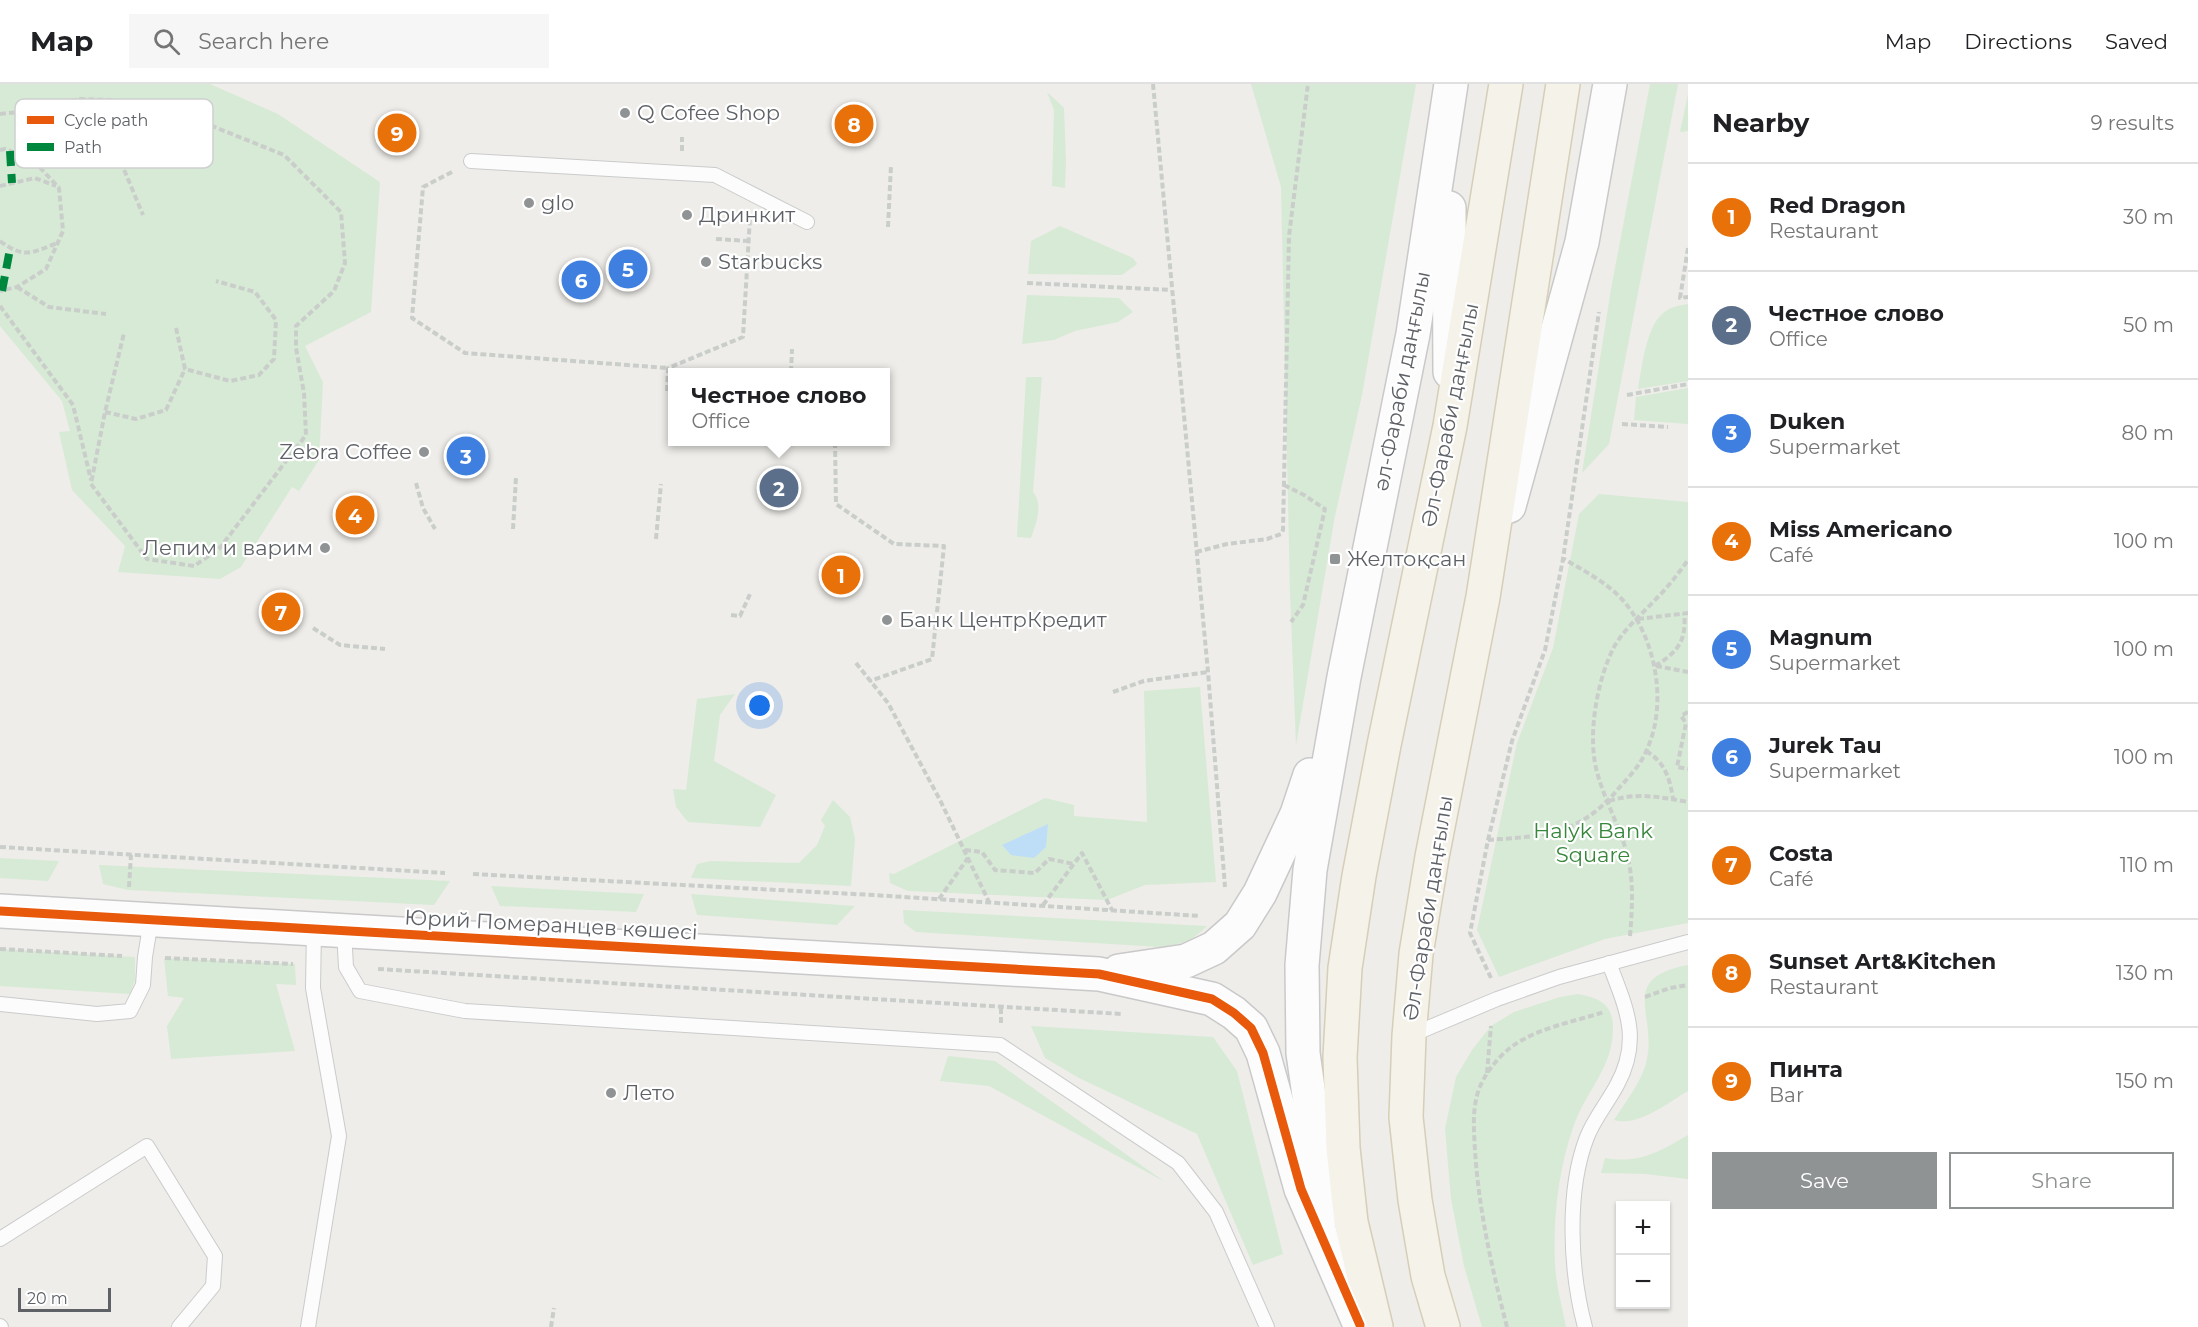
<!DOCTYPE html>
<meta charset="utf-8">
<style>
:root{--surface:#fff;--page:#f6f6f6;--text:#202124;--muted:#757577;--line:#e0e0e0;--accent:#909394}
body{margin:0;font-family:Montserrat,sans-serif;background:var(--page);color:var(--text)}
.controls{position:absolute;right:18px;bottom:18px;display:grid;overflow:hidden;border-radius:0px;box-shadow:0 2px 4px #0004}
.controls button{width:54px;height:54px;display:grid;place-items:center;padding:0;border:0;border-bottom:2px solid var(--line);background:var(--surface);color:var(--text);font:30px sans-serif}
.scale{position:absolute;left:18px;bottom:15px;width:93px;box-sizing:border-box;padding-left:6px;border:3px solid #5e6267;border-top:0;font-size:16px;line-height:21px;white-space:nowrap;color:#5e6267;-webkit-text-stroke:4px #fff;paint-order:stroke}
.you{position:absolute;left:760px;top:622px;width:21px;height:21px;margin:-15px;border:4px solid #fff;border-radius:50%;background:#1a73e8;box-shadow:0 0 0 9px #1a73e833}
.badge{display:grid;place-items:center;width:39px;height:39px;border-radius:50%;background:var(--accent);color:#fff;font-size:20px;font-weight:700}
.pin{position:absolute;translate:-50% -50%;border:3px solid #fff;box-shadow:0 2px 6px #0006}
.popup{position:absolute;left:668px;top:284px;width:222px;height:78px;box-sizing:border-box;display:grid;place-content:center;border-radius:0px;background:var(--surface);filter:drop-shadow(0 2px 4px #0005);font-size:20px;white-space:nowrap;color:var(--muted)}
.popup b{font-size:22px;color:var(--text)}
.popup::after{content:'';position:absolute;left:50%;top:100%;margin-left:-12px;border:12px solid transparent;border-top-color:var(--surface)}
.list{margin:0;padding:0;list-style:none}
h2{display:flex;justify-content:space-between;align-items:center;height:78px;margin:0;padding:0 24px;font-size:26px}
h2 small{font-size:20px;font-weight:400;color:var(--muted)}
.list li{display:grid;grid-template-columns:39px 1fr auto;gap:18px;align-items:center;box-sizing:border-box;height:108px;padding:0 24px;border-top:2px solid var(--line)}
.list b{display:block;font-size:22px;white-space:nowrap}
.list p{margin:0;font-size:20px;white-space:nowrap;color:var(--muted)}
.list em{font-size:20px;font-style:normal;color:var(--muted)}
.actions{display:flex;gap:12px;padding:18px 24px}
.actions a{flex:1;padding:14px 0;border:2px solid var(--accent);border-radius:0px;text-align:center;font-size:21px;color:var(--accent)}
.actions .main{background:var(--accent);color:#fff}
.icon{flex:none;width:33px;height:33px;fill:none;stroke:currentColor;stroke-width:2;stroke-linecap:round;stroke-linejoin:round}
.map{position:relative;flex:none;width:1688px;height:1243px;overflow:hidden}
header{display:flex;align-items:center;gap:36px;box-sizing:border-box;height:84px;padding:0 30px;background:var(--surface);border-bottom:2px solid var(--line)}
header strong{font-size:28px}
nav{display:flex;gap:33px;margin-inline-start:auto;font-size:21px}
.search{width:420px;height:54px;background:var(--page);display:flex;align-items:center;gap:15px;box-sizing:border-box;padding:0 21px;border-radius:0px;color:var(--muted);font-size:22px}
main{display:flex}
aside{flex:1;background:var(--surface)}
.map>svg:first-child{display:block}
.green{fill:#d7ead5}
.water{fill:#bedef8}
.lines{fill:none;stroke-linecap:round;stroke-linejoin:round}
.lane-casing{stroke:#cacbcb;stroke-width:16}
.secondary-casing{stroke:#c9c9ca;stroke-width:36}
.primary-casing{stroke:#d6ceb7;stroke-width:36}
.path{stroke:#cacecb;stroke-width:4;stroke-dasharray:6 3;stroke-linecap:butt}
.lane{stroke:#fcfcfc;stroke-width:14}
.secondary{stroke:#fcfcfc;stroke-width:33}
.primary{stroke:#f4f2e9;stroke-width:33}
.quiet{stroke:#00873e;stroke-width:8;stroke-dasharray:15 8;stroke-linecap:butt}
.cycleway-casing{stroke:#fff;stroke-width:13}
.cycleway{stroke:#e8590c;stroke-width:9}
.poi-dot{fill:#909394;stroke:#fff;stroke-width:2}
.labels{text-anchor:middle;stroke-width:4.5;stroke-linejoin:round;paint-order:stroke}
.poi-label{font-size:21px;fill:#5e6267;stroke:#fff;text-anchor:start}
.street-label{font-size:21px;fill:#5e6267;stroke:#fff}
.park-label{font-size:21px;fill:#36863b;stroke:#fff}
.key{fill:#fff;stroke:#cfd0d1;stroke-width:1.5}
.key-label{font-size:16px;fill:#5e6267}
</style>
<header>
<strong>Map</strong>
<div class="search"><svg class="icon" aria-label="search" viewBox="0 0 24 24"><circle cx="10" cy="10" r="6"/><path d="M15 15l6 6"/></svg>Search here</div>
<nav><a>Map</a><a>Directions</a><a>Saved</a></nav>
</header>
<main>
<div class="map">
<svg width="1688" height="1243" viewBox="0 0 1688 1243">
<rect width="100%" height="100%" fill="#eeede9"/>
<!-- green -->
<g class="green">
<polygon points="0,0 210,0 278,30 380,98 371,228 305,262 323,298 319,376 299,407 292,403 241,483 220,495 118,488 125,462 72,406 59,348 70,347 62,317 0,242"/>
<polygon points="1251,0 1416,0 1362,311 1335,432 1296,661 1290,508 1281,103"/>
<polygon points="1650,0 1678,0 1609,360 1582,389 1611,205"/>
<polygon points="1047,8 1064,24 1066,78 1065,104 1052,102 1054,26"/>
<polygon points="1688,10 1688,47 1680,48"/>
<polygon points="1060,142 1133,174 1137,180 1122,191 1028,190 1031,157"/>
<polygon points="1027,211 1119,214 1133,228 1118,238 1075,247 1054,256 1022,260"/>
<path d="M 1688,220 L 1688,297 L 1638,305 C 1642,284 1646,239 1666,227 C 1671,223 1681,221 1688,220 Z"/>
<path d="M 1026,293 L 1042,293 L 1033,408 C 1044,421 1036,439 1031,454 L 1017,453 Z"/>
<polygon points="1688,304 1688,340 1634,336 1636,313"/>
<polygon points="1599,410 1688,418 1688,839 1605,855 1499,893 1477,846 1517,659 1553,564 1579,430"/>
<polygon points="1200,603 1216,798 1145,801 1107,816 908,807 890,799 889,789 894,790 1045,714 1074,721 1074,732 1147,738 1144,607"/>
<polygon points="735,610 720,631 714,677 776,711 760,743 688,738 676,723 673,705 686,706 697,615"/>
<polygon points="833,716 850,733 855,755 851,802 691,794 697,780 711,777 799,779 817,761 825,742 821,736"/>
<polygon points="0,774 59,777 48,797 0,794"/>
<polygon points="99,781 450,797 434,821 128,806 103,800"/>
<polygon points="491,802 644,810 636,828 500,822"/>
<polygon points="691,810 855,822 837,841 697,831"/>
<path d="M 903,826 L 1207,842 C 1191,858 1182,860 1160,863 L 916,848 L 904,839 Z"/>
<polygon points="0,865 135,873 135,896 130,910 0,902"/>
<polygon points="164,874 295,880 296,901 276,900 295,967 171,975 167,942 184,914 168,912"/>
<path d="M 1688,881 L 1688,1007 C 1667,1019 1639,1043 1614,1036 C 1625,1019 1638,1002 1645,983 C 1661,933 1614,895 1688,881 Z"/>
<path d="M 1578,910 C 1598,914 1613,919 1613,944 C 1613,985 1585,1007 1573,1044 C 1558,1087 1553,1135 1555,1180 C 1556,1201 1562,1222 1566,1243 L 1482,1243 L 1464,1182 L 1451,1115 L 1445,1045 L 1456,993 L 1472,966 L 1491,942 L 1514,928 L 1560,913 Z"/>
<polygon points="1031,942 1213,953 1237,987 1283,1170 1253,1181 1197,1050 1079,994 1045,974"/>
<polygon points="948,972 995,977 1165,1098 989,1002 940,997"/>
<path d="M 1688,1051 L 1688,1095 L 1645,1090 L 1601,1089 L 1605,1074 C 1639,1080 1659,1068 1688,1051 Z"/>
</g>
<!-- water -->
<polygon class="water" points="1048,740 1046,763 1034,774 1011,771 1002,761"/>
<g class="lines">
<!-- lane casing -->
<g class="lane-casing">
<g id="lane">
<polyline points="471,77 715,91 807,138"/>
<polyline points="344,847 346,883 360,907 465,927 1000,961 1178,1079 1216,1128 1267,1243"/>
<polyline points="0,920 97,930 130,927 143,901 145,873 151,836"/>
<polyline points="1409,952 1497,915 1559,893 1688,858"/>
<polyline points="0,1155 147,1062 215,1172 213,1202 179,1243"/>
<polyline points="0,1242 1,1243"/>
<polyline points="308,1243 339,1052 313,904 314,845"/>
<path d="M 1585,1243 C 1570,1187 1566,1107 1587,1053 C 1594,1035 1608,1018 1617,1001 C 1642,955 1626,924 1609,879"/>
</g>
</g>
<!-- secondary casing -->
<g class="secondary-casing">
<g id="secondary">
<polyline points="1449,124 1450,288"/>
<polyline points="1509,422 1582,158 1610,0"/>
<polyline points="0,827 1099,890 1212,915 1234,929 1251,944 1263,969 1301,1105 1360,1241"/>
<polyline points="1119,887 1186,877 1214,864 1240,841 1260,809 1297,730 1310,691"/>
<polyline points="1329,1126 1321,1096 1303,969 1302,881 1310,786 1344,593 1413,250 1451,0"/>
</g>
</g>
<!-- primary casing -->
<g class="primary-casing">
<g id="primary">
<polyline points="1376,1243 1351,1138 1343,1064 1340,973 1345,884 1359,792 1384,661 1450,342 1506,0"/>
<polyline points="1443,1243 1428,1192 1415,1116 1406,1033 1409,952 1416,870 1432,773 1483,513 1563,0"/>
</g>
</g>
<!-- path -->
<g class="path">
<polyline points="1153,0 1208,588 1225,803"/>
<polyline points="111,16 115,64 143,131"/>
<polyline points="0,30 28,27 80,15 111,16 175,27 284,71 341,128 345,179 334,207 296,242 296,264 304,309 306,351 219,465 194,482 147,475 91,400 105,328 124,249"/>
<polyline points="0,66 5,65 33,76 59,104 63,147 46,185 17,203 0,207"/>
<polyline points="682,67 682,53"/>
<polyline points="33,76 62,50 88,50 114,64"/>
<polyline points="452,88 423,103 412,234 465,269 668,284"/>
<polyline points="0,102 35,94 56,102"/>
<polyline points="888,143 891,81"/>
<polyline points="716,155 749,157"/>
<path d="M 0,157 C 24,175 32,169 57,159"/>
<polyline points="1688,164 1680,214 1688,213"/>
<polyline points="1027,199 1171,206"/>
<polyline points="17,203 49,223 106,230"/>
<polyline points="0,222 73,321 91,396"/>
<polyline points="176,244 185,285 230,297 259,291 274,275 276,236 255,208 216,197"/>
<polyline points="791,288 792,265"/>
<polyline points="667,307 668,284 743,253 750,133"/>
<polyline points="1627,311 1688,300"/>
<polyline points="105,328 136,335 166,326 185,285"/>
<polyline points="1622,340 1668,343"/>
<polyline points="835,358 836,420 894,460 944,462 932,575 870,597"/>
<polyline points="416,399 423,424 435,445"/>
<polyline points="1284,401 1304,411 1325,425 1303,521 1291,538"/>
<polyline points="513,445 516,393"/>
<polyline points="656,455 661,400"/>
<polyline points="1196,468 1227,460 1267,455 1281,450 1283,446 1289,152 1308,0"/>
<polyline points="731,531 740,532 751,508"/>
<polyline points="1638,535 1688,529"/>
<polyline points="313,544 340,561 385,565"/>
<polyline points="856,579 888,619 940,716 989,818"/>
<path d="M 1655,582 C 1678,568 1687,556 1684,529"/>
<polyline points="1656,582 1688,588"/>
<polyline points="1113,608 1144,597 1208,588"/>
<polyline points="1688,628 1681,632 1686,639 1677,683 1688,685"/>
<path d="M 1646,667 C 1665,678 1670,695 1673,715"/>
<path d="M 1609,717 C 1638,708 1659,713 1688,718"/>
<path d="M 1488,756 C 1515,754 1544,753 1569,743 C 1589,735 1606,720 1619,704 C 1630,692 1642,679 1648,663 C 1667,619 1656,557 1626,520 C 1610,500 1586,488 1564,475"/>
<polyline points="0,763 445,789"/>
<polyline points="965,766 982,768 995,786 1035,789 1049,775 1074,780"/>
<polyline points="473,790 873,811 1200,832"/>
<polyline points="129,803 131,771"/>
<polyline points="939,815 968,774"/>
<polyline points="1043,821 1082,769 1112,826"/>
<path d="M 1630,852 C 1632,826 1634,800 1628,774 C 1621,744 1605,718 1597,688 C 1587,652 1597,596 1614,563 C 1625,544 1641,531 1656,515 C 1668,503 1678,490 1688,476"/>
<polyline points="0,865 122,872"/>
<polyline points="165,874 293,880"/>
<polyline points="378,885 1122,930"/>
<polyline points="1491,894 1470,849 1488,756 1512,657 1545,566 1563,475 1599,228"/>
<polyline points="1645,913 1670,904 1688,901"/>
<polyline points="1001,939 1001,924"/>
<polyline points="1487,989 1491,942"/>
<polyline points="551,1243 554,1224"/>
<path d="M 1507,1243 C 1492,1185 1479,1127 1475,1067 C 1474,1047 1472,1027 1478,1008 C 1483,992 1497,974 1510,964 C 1536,944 1573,938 1604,928"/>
</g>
<!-- lane -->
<use href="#lane" class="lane"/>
<!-- secondary -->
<use href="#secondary" class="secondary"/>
<!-- primary -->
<use href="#primary" class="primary"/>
<!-- quiet -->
<g class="quiet">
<polyline points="10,67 12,99"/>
<polyline points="2,207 10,165"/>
</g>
<!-- cycleway casing -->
<g class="cycleway-casing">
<polyline id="cycleway" points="0,827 1099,890 1212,915 1234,929 1251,944 1263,969 1301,1105 1360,1241"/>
</g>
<!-- cycleway -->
<use href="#cycleway" class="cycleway"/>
</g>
<!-- markers -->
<g class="poi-dot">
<circle cx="625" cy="29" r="6"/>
<circle cx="529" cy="119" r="6"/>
<circle cx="687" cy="131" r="6"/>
<circle cx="706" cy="178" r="6"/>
<circle cx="424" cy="368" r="6"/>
<circle cx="325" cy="464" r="6"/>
<rect x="1329" y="469" width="12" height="12" rx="3"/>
<circle cx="887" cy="536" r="6"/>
<circle cx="611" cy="1009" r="6"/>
</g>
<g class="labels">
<!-- poi labels -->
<g class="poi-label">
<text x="637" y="36">Q Cofee Shop</text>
<text x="541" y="126">glo</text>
<text x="699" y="138">Дринкит</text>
<text x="718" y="185">Starbucks</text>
<text x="412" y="375" text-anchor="end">Zebra Coffee</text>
<text x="313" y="471" text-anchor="end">Лепим и варим</text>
<text x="1347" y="482">Желтоқсан</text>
<text x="899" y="543">Банк ЦентрКредит</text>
<text x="623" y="1016">Лето</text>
</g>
<!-- street labels -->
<g class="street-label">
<text transform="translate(1402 297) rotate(-79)" y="7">әл-Фараби даңғылы</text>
<text transform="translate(1450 331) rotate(-79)" y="7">Әл-Фараби даңғылы</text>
<text transform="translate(1428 824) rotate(-81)" y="7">Әл-Фараби даңғылы</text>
<text transform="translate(551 841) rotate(3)" y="7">Юрий Померанцев көшесі</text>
</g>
<!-- park labels -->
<g class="park-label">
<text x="1593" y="754">Halyk Bank<tspan x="1593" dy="24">Square</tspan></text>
</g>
</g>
<!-- legend -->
<rect x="15" y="15" width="198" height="69" rx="9" class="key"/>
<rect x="27" y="32" width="27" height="8" fill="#e8590c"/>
<rect x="27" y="59" width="27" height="8" fill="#00873e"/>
<g class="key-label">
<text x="64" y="42">Cycle path</text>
<text x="64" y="69">Path</text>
</g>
</svg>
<div class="controls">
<button>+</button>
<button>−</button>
</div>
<div class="scale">20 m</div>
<div class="you"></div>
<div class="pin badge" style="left:841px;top:491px;background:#e8710a">1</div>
<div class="pin badge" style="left:779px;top:404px;background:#5c6f8a">2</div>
<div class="popup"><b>Честное слово</b>Office</div>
<div class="pin badge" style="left:466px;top:372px;background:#3f7fe0">3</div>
<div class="pin badge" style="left:355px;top:431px;background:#e8710a">4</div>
<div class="pin badge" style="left:628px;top:185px;background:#3f7fe0">5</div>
<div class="pin badge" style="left:581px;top:196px;background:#3f7fe0">6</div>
<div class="pin badge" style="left:281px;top:528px;background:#e8710a">7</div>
<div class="pin badge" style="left:854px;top:40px;background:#e8710a">8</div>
<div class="pin badge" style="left:397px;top:49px;background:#e8710a">9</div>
</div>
<aside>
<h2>Nearby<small>9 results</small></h2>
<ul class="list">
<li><span class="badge" style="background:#e8710a">1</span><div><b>Red Dragon</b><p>Restaurant</p></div><em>30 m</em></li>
<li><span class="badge" style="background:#5c6f8a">2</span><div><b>Честное слово</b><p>Office</p></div><em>50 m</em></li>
<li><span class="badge" style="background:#3f7fe0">3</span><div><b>Duken</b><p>Supermarket</p></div><em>80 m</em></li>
<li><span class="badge" style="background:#e8710a">4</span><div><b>Miss Americano</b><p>Café</p></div><em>100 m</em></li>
<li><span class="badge" style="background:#3f7fe0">5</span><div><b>Magnum</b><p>Supermarket</p></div><em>100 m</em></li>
<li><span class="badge" style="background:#3f7fe0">6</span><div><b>Jurek Tau</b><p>Supermarket</p></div><em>100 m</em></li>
<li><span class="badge" style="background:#e8710a">7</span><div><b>Costa</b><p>Café</p></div><em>110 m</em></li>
<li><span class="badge" style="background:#e8710a">8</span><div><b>Sunset Art&amp;Kitchen</b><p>Restaurant</p></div><em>130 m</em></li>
<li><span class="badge" style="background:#e8710a">9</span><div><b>Пинта</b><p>Bar</p></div><em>150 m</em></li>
</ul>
<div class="actions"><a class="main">Save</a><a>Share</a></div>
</aside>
</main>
